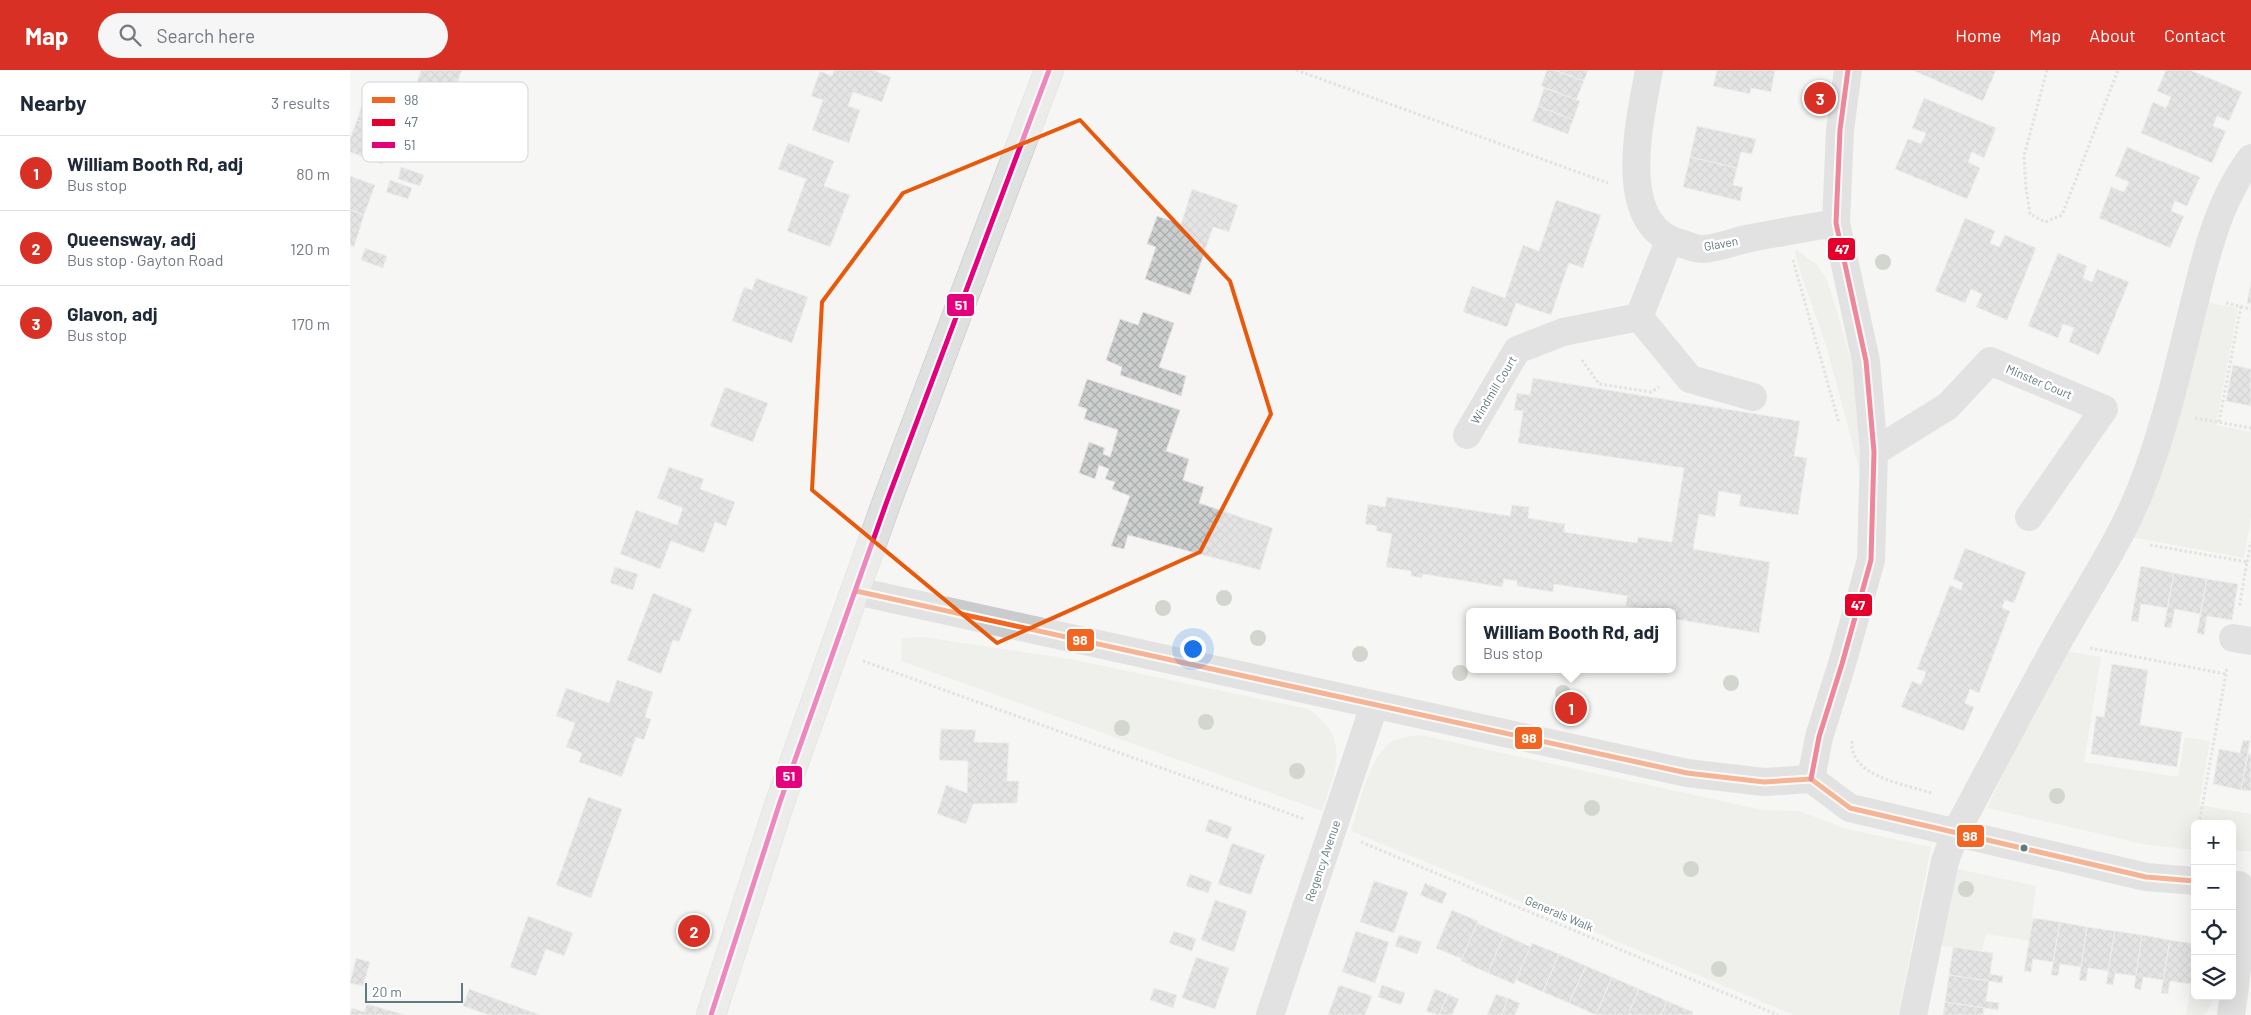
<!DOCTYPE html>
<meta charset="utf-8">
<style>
:root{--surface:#fff;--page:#f6f6f7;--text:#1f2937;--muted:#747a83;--line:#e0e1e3;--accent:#d93025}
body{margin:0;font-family:Barlow,sans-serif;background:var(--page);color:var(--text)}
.controls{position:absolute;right:15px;bottom:15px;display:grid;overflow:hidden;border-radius:8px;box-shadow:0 5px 20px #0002}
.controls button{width:45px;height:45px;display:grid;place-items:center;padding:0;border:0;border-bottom:1px solid var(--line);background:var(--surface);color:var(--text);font:25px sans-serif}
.scale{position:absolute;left:15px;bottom:12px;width:98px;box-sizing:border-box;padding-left:5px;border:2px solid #607a80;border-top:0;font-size:14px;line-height:18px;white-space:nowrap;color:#607a80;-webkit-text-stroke:4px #fff;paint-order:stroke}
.you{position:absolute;left:842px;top:578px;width:18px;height:18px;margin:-12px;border:4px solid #fff;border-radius:50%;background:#1a73e8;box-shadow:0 0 0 8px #1a73e833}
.badge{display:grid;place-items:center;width:32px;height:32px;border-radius:50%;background:var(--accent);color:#fff;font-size:16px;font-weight:700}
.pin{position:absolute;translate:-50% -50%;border:2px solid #fff;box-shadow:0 1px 5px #0006}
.popup{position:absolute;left:1116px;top:538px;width:210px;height:65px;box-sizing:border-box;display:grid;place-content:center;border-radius:8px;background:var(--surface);filter:drop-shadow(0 1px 4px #0005);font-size:16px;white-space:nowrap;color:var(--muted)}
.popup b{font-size:19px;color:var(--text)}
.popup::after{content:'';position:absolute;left:50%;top:100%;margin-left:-10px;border:10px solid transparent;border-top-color:var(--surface)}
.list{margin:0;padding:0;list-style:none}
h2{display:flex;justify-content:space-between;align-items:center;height:65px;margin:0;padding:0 20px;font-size:21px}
h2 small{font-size:16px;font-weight:400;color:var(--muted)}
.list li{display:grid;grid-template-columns:32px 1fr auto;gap:15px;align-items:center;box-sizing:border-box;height:75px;padding:0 20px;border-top:1px solid var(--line)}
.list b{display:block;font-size:19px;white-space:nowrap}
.list p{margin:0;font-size:16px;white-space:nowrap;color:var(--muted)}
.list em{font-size:16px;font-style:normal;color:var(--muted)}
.icon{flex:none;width:28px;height:28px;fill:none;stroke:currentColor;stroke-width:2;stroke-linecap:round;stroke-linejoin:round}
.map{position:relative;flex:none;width:1901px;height:945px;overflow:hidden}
header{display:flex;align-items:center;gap:30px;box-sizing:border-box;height:70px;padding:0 25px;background:var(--accent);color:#fff}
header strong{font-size:24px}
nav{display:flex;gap:28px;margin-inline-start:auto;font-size:18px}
.search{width:350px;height:45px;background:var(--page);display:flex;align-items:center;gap:12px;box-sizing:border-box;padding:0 18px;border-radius:28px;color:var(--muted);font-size:19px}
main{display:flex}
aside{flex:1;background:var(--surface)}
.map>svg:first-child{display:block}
.green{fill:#e6e7e1}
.building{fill:url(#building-cross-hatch);stroke:#e5e4e4}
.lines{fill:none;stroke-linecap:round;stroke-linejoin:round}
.major-casing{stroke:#d1d2d2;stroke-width:30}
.path{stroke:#c7c9ca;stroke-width:3;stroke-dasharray:2.5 2.5;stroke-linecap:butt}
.minor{stroke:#cacbcc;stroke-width:28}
.major{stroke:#dfe0e0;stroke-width:28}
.bus-1-casing{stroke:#fff;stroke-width:9}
.bus-2-casing{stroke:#fff;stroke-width:9}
.bus-3-casing{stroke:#fff;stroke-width:9}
.bus-1{stroke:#f26522;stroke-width:5}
.bus-2{stroke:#e4002b;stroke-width:5}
.bus-3{stroke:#e5007d;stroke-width:5}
.tree{fill:#a9b0a3}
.marked{fill:none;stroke:#e8590c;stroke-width:4;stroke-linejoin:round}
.bus-dot{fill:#607a80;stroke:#fff;stroke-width:2}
.labels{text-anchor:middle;stroke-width:5;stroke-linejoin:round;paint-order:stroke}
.street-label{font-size:12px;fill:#607a80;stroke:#fff}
.key{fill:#fff;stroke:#cfd7d9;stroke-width:1}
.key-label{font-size:14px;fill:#607a80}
.line-badge{stroke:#fff;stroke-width:2}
.badge-label{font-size:14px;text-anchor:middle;font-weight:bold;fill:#fff}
</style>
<header>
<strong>Map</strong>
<div class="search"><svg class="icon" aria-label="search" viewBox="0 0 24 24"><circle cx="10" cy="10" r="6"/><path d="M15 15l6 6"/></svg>Search here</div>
<nav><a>Home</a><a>Map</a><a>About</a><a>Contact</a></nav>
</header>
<main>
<aside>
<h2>Nearby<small>3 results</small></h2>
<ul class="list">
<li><span class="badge">1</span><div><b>William Booth Rd, adj</b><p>Bus stop</p></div><em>80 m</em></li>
<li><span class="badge">2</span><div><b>Queensway, adj</b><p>Bus stop · Gayton Road</p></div><em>120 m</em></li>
<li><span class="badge">3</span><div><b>Glavon, adj</b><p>Bus stop</p></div><em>170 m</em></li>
</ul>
</aside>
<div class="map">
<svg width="1901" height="945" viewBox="0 0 1901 945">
<defs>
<pattern id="building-cross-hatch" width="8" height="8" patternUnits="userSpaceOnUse" patternTransform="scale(1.25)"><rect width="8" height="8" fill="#cdcfcf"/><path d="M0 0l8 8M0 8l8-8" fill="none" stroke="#aaadad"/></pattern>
</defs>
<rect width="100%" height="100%" fill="#f6f5f4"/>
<!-- green -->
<g class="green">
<polygon points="1445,179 1466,194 1477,210 1491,255 1505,306 1513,413 1476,275 1446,189"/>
<polygon points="1854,232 1888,238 1866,355 1901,362 1901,447 1894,488 1781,467"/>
<path d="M 573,567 L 720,589 L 958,639 C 1002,668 985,700 972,741 L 551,591 L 552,568 Z"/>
<polygon points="1716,581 1751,587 1734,692 1828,707 1835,667 1860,671 1849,735 1901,744 1901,781 1882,781 1882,754 1845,754 1845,780 1798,775 1637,738 1679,650"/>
<path d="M 1070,665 L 1413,740 L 1449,741 L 1497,759 L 1581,777 L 1548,945 L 1444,945 L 1001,761 C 1010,734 1019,681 1047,669 C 1054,667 1063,666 1070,665 Z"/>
<polygon points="1603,798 1686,816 1679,871 1636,864 1632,881 1588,875"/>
<polygon points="1845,892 1845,926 1863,926 1861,935 1854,945 1836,945"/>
</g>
<!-- building -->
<g class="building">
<polygon points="71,0 112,0 103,24 67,12"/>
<polygon points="484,0 523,0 541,7 532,32 503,22 498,36 510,40 499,73 462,60 473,30 461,26 470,1 482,6"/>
<polygon points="1197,0 1205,0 1234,11 1226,30 1191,16"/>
<polygon points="1205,0 1238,0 1234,11"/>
<polygon points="1367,0 1425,0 1421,22 1401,18 1400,24 1363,16"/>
<polygon points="1562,0 1646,0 1633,31"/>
<polygon points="1816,0 1840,0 1892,22 1879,51 1867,46 1863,56 1876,61 1862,93 1791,63 1803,32 1816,38 1821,27 1807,21"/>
<polygon points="1194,18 1230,31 1223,50 1188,36"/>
<polygon points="17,19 53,32 42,63 7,50"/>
<polygon points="71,28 94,36 90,47 68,40"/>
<polygon points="1574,28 1646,58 1634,88 1622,82 1618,92 1630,98 1617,129 1545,99 1558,69 1571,74 1576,63 1562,58"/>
<polygon points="1188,36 1223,50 1218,64 1182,51"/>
<polygon points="7,50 42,63 32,94 0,82 0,69"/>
<polygon points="1347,56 1406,69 1402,84 1391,82 1387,98 1340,87"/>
<polygon points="438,73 484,91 474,116 500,125 480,177 437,161 456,109 428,99"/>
<polygon points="1777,77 1850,107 1837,136 1825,131 1821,141 1834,146 1820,178 1749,148 1761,117 1774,122 1779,112 1765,106"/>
<polygon points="1340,87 1387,98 1383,115 1393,117 1390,131 1333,117"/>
<polygon points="51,97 74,105 70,116 48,109"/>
<polygon points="0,106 25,115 14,145 0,140"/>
<polygon points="40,110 62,118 58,129 36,122"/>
<polygon points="842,119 888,135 879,162 863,157 840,225 795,209 806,177 797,174 807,146 831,154"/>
<polygon points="1206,130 1251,145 1233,198 1219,193 1201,245 1166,233 1157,257 1113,242 1122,216 1155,228 1173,175 1189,181"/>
<polygon points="0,140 14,145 4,177 0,175"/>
<polygon points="1615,148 1645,161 1640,173 1649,177 1655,165 1686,178 1657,250 1626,237 1632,224 1621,219 1615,233 1585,221"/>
<polygon points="15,178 37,186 33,198 11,190"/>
<polygon points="1708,183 1737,196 1733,208 1742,212 1747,199 1779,212 1749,285 1719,272 1724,258 1713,254 1708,268 1678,256"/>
<polygon points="406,208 458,227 442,273 382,251 394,217 402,220"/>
<polygon points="1901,212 1901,234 1897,233"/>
<polygon points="793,242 824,253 809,297 836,306 831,326 770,305 772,297 756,290 770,249 788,255"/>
<polygon points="1883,295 1901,299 1901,336 1876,331"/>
<polygon points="1183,308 1450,351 1444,386 1457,388 1448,445 1389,436 1391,425 1369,421 1365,447 1349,444 1343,479 1420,492 1409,563 1325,549 1326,540 1318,539 1318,542 1311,542 1276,536 1277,526 1204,514 1203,522 1167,516 1167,511 1154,509 1152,517 1073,504 1072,508 1061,506 1061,501 1036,497 1042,464 1026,461 1027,456 1015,454 1018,434 1035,437 1037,427 1160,446 1162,435 1179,437 1178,448 1215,454 1214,462 1287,473 1288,467 1322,472 1334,398 1168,373 1173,341 1164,340 1167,323 1180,325"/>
<polygon points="737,309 830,340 816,381 839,389 833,410 854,417 849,433 923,458 910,500 778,465 774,479 761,476 780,426 762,419 765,412 755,409 759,399 749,395 745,409 729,403 739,372 755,378 753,384 760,387 768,360 734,349 737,339 728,336"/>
<polygon points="375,317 418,333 403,372 360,356"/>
<polygon points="319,397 354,409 350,419 385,432 376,456 365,452 354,483 321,471 310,499 270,484 286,440 327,455 333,438 307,428"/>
<polygon points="1615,478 1676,502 1664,533 1655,530 1652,538 1660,541 1629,623 1620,619 1615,633 1624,637 1614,661 1551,637 1562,611 1571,615 1576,602 1567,599 1600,515 1611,520 1613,513 1603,509"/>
<polygon points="1791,496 1824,503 1817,538 1791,534 1788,552 1781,551"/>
<polygon points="265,497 288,504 283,520 260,513"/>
<polygon points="1824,503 1857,509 1850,544 1825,539 1821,558 1814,557"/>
<polygon points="1857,509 1888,514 1882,550 1857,546 1854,565 1847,563"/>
<polygon points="303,523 342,539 329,572 323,570 311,604 277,590"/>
<polygon points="1762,594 1798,600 1790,655 1832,662 1827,697 1741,684 1746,646 1754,647"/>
<polygon points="267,610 303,622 295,647 301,649 294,670 286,667 272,707 229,692 232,683 216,677 225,653 206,646 216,618 259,633"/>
<polygon points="591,659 626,660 624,672 659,673 657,711 669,711 667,733 623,734 616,754 587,744 596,715 617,723 618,691 589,690"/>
<polygon points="1893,670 1900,671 1891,720 1863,714 1869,679 1890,683"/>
<polygon points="1898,684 1901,684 1901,721 1891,720"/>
<polygon points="238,727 272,739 241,828 206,815"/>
<polygon points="859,749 882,757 878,769 855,761"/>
<polygon points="882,773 915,785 901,825 868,814"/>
<polygon points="840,804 862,812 858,823 836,816"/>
<polygon points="1024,811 1058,822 1044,863 1010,852"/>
<polygon points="1075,813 1097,823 1092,834 1070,825"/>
<polygon points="865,830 897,841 884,882 851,870"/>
<polygon points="1102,840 1128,851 1112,889 1086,878"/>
<polygon points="178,846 223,863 214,886 196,879 186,906 160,897"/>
<polygon points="1683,848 1710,852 1703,892 1683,889 1681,902 1674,901"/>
<polygon points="1710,852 1737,857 1731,897 1710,894 1708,906 1701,905"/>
<polygon points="1127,853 1154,865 1138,903 1111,891"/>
<polygon points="1737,857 1765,861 1758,901 1738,898 1736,911 1729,910"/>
<polygon points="824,861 846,869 842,881 819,873"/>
<polygon points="1006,861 1039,872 1025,913 992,902"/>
<polygon points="1765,861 1792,865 1786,906 1765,903 1763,915 1756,914"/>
<polygon points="1049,865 1072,872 1067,884 1045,876"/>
<polygon points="1154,865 1181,877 1164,914 1138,903"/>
<polygon points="1792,865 1820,870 1813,910 1793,907 1791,920 1784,918"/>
<polygon points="1820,870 1845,874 1845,892 1841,914 1820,911 1818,924 1811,923"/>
<polygon points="1182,873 1209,884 1193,922 1166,910"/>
<polygon points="1603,877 1643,883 1640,904 1653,906 1652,913 1599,905"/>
<polygon points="1209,884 1236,896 1219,933 1193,922"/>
<polygon points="846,887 879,898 865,939 832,928"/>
<polygon points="6,888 20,892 13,916 0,913"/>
<polygon points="1236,896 1262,907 1246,945 1219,933"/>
<polygon points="1599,905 1639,911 1636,931 1649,933 1648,940 1595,932"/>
<polygon points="1262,907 1289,919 1278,945 1246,945"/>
<polygon points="989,915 1022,926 1015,945 978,945"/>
<polygon points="1032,915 1055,923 1051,935 1028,927"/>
<polygon points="804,918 827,925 823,938 800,930"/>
<polygon points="119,919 190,945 139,945 113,936"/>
<polygon points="1085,919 1098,924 1089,945 1076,941"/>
<polygon points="1289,919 1317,931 1311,945 1278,945"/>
<polygon points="1098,924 1109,929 1102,945 1089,945"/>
<polygon points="1146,924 1158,928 1152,945 1137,945"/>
<polygon points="1158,928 1170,933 1165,945 1152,945"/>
<polygon points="1317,931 1343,942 1342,945 1311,945"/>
<polygon points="1595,932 1634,938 1633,945 1593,945"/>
<polygon points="17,934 55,945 0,945 2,938 14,942"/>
</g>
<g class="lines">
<!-- major casing -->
<g class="major-casing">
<polyline id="major" points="361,945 430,732 537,431 699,0"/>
</g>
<!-- path -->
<g class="path">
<polyline points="946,0 1258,113"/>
<polyline points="1697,0 1674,86 1676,118 1680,144 1695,152 1712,145 1768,0"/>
<polyline points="1443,190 1489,353"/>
<polyline points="1876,233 1901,239"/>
<polyline points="1232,290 1249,314 1301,322 1309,317"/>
<polyline points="1845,348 1901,358"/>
<polyline points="1869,352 1891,236"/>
<polyline points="1800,475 1897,492 1889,538"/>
<polyline points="1897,492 1901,472"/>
<polyline points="1740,578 1876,604"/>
<polyline points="513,591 954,749"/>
<path d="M 1502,671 C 1499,707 1555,714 1581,723"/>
<polyline points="1849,754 1877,598"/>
<polyline points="1011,772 1428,945"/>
</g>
<!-- minor -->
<g class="minor">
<path d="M 1299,0 C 1290,51 1263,158 1333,174 C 1339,176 1346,179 1352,179 C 1366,179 1382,172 1396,169 C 1426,163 1456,158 1486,153"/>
<polyline points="1289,247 1340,309 1403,327"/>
<polyline points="1117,365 1167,280 1213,262 1289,247 1319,171"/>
<polyline points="1524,382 1598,336 1640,291 1754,339 1679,447"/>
<polyline points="506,521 1337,703 1414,712 1461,709 1500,738 1796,807 1845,811"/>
<polyline points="1883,568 1901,571"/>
<polyline points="1461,709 1469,667 1492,594 1521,490 1524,382 1516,291 1486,153 1490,60 1498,0"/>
<polyline points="920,945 1024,636"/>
<path d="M 1563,945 L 1595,791 L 1606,762 C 1640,699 1673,635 1708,572 C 1736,521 1771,471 1792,416 C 1815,358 1828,298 1843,238 C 1856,185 1868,132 1901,88"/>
<path d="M 1881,945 C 1888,901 1892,860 1889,815"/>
</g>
<!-- major -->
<use href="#major" class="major"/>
<!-- bus-1 casing -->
<g class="bus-1-casing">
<polyline id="bus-1" points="506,521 1337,703 1414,712 1461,709 1500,738 1796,807 1845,811"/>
</g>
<!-- bus-2 casing -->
<g class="bus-2-casing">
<polyline id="bus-2" points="1461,709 1469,667 1492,594 1521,490 1524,382 1516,291 1486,153 1490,60 1498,0"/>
</g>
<!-- bus-3 casing -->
<g class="bus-3-casing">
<polyline id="bus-3" points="361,945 430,732 537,431 699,0"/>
</g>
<!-- bus-1 -->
<use href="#bus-1" class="bus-1"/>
<!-- bus-2 -->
<use href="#bus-2" class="bus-2"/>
<!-- bus-3 -->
<use href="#bus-3" class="bus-3"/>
</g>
<!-- trees -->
<g class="tree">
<circle cx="1533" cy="192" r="8"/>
<circle cx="874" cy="528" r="8"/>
<circle cx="813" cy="538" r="8"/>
<circle cx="908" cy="568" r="8"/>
<circle cx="1010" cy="584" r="8"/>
<circle cx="1110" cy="603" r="8"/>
<circle cx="1381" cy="613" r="8"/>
<circle cx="1213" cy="623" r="8"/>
<circle cx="856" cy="652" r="8"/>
<circle cx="772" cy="658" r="8"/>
<circle cx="947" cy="701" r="8"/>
<circle cx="1707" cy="726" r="8"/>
<circle cx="1242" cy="738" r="8"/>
<circle cx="1341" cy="799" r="8"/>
<circle cx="1616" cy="819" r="8"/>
<circle cx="1369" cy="899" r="8"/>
</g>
<!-- marked area -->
<path d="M0 0H1901V945H0ZM 730,50 L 880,211 L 921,344 L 850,482 L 647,573 L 462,420 L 472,232 L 553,123 Z" fill="#f6f5f4" fill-opacity=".55" fill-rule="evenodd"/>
<path class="marked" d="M 730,50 L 880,211 L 921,344 L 850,482 L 647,573 L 462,420 L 472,232 L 553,123 Z"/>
<!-- markers -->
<circle class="bus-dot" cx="1674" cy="778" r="4.5"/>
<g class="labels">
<!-- street labels -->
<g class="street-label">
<text transform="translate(1371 174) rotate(-10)" y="4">Glaven</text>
<text transform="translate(1689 312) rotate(23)" y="4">Minster Court</text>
<text transform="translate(1144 320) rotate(-59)" y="4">Windmill Court</text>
<text transform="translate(973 791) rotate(-71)" y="4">Regency Avenue</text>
<text transform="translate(1209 844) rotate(23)" y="4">Generals Walk</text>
</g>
</g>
<!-- legend -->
<rect x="12" y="12" width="166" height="80" rx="8" class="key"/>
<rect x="22" y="27" width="23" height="6" fill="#f26522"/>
<rect x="22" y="49" width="23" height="7" fill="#e4002b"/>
<rect x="22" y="72" width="23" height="6" fill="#e5007d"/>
<g class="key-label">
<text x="54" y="35">98</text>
<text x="54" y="57">47</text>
<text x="54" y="80">51</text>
</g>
<g class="line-badge">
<rect x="1477" y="167" width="29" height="24" rx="5" fill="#e4002b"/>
<rect x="596" y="223" width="29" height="24" rx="5" fill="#e5007d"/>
<rect x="1494" y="523" width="29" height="24" rx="5" fill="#e4002b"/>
<rect x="716" y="558" width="29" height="24" rx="5" fill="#f26522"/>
<rect x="1164" y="656" width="29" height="24" rx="5" fill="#f26522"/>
<rect x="425" y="695" width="28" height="24" rx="5" fill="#e5007d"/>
<rect x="1606" y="754" width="29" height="24" rx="5" fill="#f26522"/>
</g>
<g class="badge-label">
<text x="1492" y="184">47</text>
<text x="611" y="240">51</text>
<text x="1508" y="540">47</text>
<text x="730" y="575">98</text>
<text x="1179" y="673">98</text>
<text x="439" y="711">51</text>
<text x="1620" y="771">98</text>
</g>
</svg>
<div class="controls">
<button>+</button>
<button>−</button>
<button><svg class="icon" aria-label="locate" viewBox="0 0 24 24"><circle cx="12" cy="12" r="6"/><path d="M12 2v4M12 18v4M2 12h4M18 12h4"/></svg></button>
<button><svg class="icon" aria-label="layers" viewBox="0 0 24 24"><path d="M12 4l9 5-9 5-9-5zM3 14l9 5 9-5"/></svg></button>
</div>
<div class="scale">20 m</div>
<div class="you"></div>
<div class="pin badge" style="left:1221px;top:638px">1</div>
<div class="popup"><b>William Booth Rd, adj</b>Bus stop</div>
<div class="pin badge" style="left:344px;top:861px">2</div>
<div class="pin badge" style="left:1470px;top:28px">3</div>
</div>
</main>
